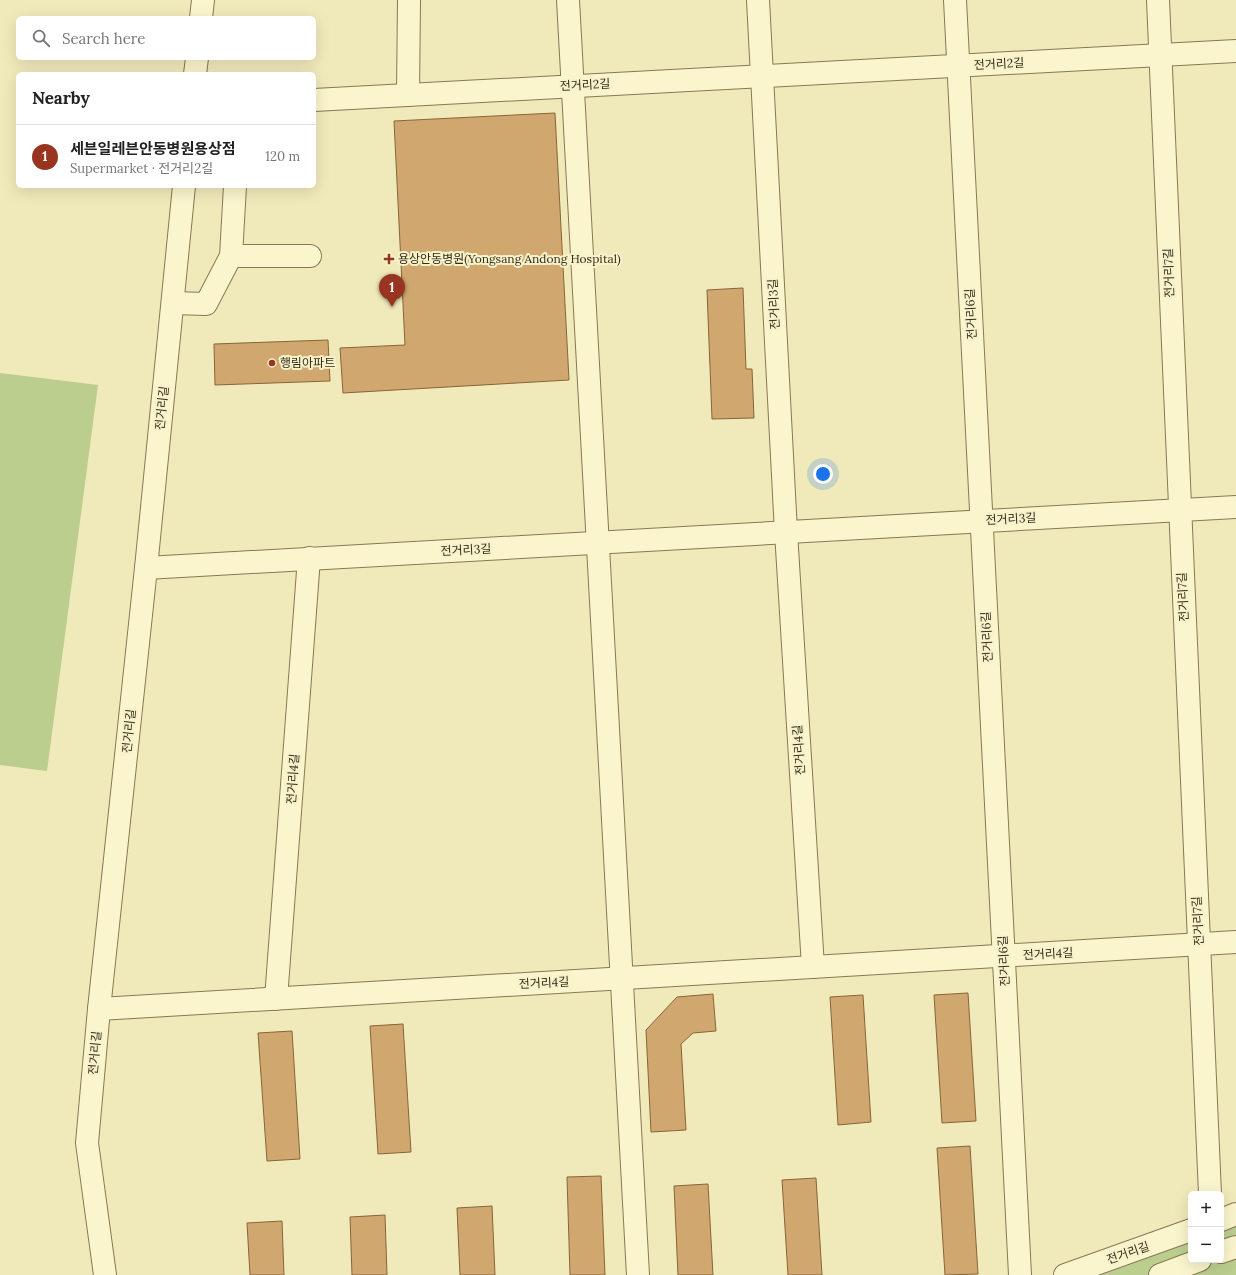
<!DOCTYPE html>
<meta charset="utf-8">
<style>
:root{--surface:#fff;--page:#f6f6f6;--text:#222;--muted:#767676;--line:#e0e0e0;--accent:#993421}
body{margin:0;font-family:Lora,"Noto Sans KR",serif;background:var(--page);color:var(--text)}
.controls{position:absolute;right:12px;bottom:12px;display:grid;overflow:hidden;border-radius:6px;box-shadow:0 4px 16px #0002}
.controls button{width:36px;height:36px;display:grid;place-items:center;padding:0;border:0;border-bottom:1px solid var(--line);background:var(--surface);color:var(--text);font:20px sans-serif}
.you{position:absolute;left:823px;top:474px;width:14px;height:14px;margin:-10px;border:3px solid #fff;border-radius:50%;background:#1a73e8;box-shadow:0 0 0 6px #1a73e833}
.badge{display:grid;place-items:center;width:26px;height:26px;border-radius:50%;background:var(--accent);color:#fff;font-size:13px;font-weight:700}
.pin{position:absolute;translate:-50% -33px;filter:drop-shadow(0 1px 2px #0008)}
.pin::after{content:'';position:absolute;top:21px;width:14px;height:12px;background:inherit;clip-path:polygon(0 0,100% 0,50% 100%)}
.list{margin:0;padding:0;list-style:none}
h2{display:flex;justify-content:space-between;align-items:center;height:52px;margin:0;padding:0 16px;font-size:17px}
h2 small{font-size:13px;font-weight:400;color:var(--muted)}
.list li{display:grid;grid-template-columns:26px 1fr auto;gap:12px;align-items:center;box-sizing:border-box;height:64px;padding:0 16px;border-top:1px solid var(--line)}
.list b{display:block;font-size:15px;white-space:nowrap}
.list p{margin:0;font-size:13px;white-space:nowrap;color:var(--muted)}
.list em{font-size:13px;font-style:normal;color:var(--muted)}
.icon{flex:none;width:22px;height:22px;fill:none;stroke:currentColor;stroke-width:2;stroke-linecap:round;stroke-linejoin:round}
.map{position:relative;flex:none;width:1236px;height:1275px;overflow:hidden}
.search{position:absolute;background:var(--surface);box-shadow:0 4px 16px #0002;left:16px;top:16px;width:300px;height:44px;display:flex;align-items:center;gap:10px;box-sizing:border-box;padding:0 14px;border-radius:6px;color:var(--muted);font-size:15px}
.panel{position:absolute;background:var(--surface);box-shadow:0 4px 16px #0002;left:16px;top:72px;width:300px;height:116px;border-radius:6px}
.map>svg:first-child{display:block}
.green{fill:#bbce8e}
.building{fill:#d0a76e;stroke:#876538}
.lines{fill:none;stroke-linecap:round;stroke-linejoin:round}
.minor-casing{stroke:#877854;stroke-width:24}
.minor{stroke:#fbf5cd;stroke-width:22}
.poi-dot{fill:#993421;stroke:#f7f2ca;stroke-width:1.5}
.labels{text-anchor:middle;stroke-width:4;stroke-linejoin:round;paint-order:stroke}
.street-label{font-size:12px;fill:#352c1a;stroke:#f7f2ca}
.poi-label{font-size:12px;fill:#352c1a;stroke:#f7f2ca;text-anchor:start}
</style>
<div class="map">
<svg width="1236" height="1275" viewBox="0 0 1236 1275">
<rect width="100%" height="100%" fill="#f0e9ba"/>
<!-- green -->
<g class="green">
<polygon points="0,373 98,385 47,771 0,765"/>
<polygon points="1236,1223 1236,1275 1092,1275 1191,1239 1191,1260 1221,1260 1221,1229"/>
</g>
<!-- building -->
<g class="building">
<polygon points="555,113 569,380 343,393 340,348 405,345 394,121"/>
<polygon points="743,288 746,369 752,369 754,418 712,419 707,290"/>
<polygon points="328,340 330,381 215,385 214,344"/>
<polygon points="968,993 976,1121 942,1123 934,995"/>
<polygon points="713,994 716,1031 693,1033 681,1044 686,1130 651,1132 646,1030 677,997"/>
<polygon points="863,995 871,1122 838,1125 830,997"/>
<polygon points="403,1024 411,1152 378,1154 370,1026"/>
<polygon points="292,1031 300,1159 267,1161 258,1033"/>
<polygon points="970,1146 978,1274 945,1275 937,1148"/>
<polygon points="601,1176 605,1275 570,1275 567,1177"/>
<polygon points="816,1178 822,1275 788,1275 782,1180"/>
<polygon points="708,1184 713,1275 678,1275 674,1186"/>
<polygon points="492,1206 495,1275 460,1275 457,1208"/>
<polygon points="385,1215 387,1275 352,1275 350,1217"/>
<polygon points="282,1221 284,1275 250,1275 247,1223"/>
</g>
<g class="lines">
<!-- minor casing -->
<g class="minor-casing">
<g id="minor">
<polyline points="568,0 638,1275"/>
<polyline points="758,0 786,532 813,967"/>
<polyline points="955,0 1020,1275"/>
<polyline points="1158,0 1210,1194"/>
<polyline points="201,18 203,0"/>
<polyline points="195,74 197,58"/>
<polyline points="408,95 409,0"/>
<polyline points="314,100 1236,51"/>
<polyline points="231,256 310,256"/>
<polyline points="173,303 206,304 231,256 235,186"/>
<polyline points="146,568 1236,507"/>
<polyline points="276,999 309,558"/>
<polyline points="99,1009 1236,942"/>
<polyline points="1221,1220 1236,1214"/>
<polyline points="1221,1252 1236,1247"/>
<polyline points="105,1275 87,1143 99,1009 146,568 184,186"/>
<polyline points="1065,1275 1191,1230"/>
<polyline points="1160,1275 1200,1260"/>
</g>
</g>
<!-- minor -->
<use href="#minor" class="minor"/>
</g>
<!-- markers -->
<g class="poi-dot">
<path d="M387 253h4v4h4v4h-4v4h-4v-4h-4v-4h4z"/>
<circle cx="272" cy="363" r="4"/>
</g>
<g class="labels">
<!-- street labels -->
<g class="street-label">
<text transform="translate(999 64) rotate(-3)" y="4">전거리2길</text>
<text transform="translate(585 85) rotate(-3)" y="4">전거리2길</text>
<text transform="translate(1169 273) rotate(-92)" y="4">전거리7길</text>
<text transform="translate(774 304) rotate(-93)" y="4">전거리3길</text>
<text transform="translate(971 314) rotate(-93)" y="4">전거리6길</text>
<text transform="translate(162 408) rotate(-84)" y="4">전거리길</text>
<text transform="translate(1011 519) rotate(-3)" y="4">전거리3길</text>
<text transform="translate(466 550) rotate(-3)" y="4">전거리3길</text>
<text transform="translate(1183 597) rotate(-93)" y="4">전거리7길</text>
<text transform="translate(987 637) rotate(-93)" y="4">전거리6길</text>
<text transform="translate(129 731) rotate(-84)" y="4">전거리길</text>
<text transform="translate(799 750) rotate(-94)" y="4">전거리4길</text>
<text transform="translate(293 779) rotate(-86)" y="4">전거리4길</text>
<text transform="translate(1198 921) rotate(-93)" y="4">전거리7길</text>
<text transform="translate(1048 954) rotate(-3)" y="4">전거리4길</text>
<text transform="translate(1004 961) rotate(-93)" y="4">전거리6길</text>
<text transform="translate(544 983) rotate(-3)" y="4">전거리4길</text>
<text transform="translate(95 1053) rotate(-85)" y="4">전거리길</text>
<text transform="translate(1128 1253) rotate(-19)" y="4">전거리길</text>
</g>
<!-- poi labels -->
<g class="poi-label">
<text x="398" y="263">용상안동병원(Yongsang Andong Hospital)</text>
<text x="280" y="367">행림아파트</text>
</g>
</g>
</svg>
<div class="controls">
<button>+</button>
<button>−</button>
</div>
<div class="you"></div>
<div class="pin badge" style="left:392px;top:307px">1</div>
<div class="search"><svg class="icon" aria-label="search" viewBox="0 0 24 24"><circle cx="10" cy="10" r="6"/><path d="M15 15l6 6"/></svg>Search here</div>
<section class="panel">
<h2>Nearby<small></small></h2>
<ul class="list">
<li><span class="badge">1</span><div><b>세븐일레븐안동병원용상점</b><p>Supermarket · 전거리2길</p></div><em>120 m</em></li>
</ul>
</section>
</div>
